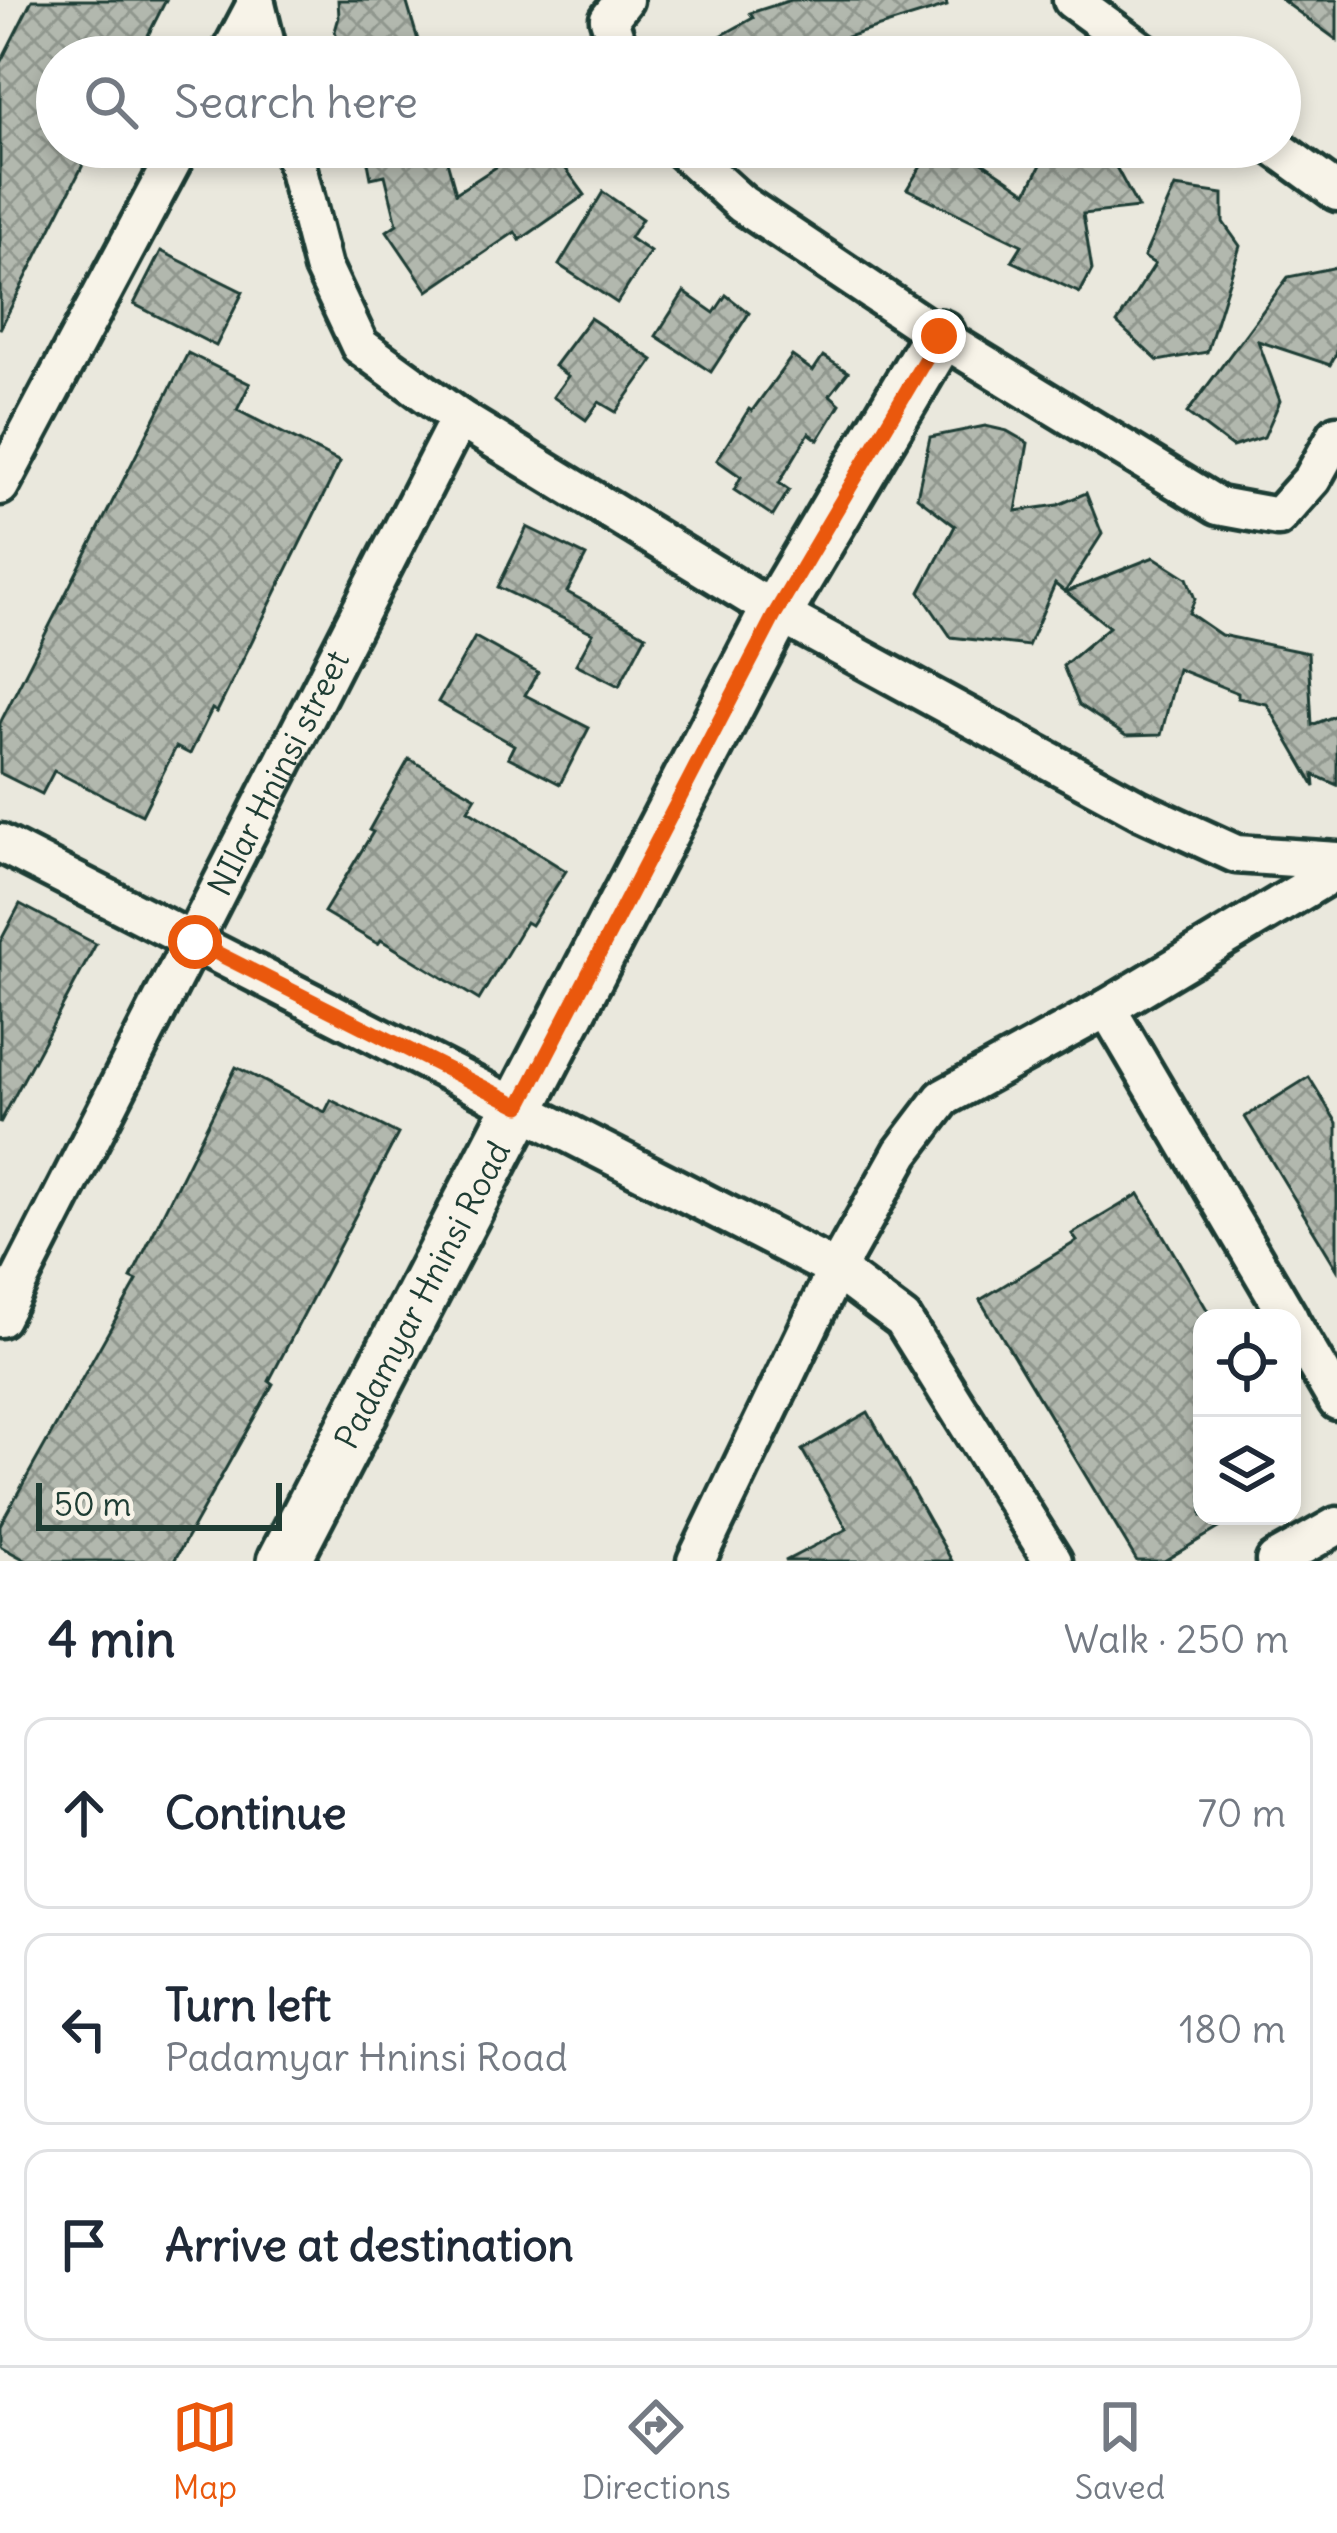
<!DOCTYPE html>
<meta charset="utf-8">
<style>
:root{--surface:#fff;--page:#f2f2f3;--text:#1f2937;--muted:#747a83;--line:#e0e1e3;--accent:#ea580c}
body{margin:0;font-family:Delius,sans-serif;background:var(--page);color:var(--text)}
.controls{position:absolute;right:36px;bottom:36px;display:grid;overflow:hidden;border-radius:24px;box-shadow:0 6px 18px #0003}
.controls button{width:108px;height:108px;display:grid;place-items:center;padding:0;border:0;border-bottom:3px solid var(--line);background:var(--surface);color:var(--text);font:60px sans-serif}
.scale{position:absolute;left:36px;bottom:30px;width:246px;box-sizing:border-box;padding-left:12px;border:6px solid #1f3d34;border-top:0;font-size:33px;line-height:42px;white-space:nowrap;color:#1f3d34;-webkit-text-stroke:9px #f7f3e8;paint-order:stroke}
.stop{position:absolute;width:36px;height:36px;margin:-27px;border:9px solid #ea580c;border-radius:50%;background:#fff}
.stop.end{background:#ea580c;border-color:#fff;box-shadow:0 3px 12px #0008}
.list{margin:0;padding:0;list-style:none}
h2{display:flex;justify-content:space-between;align-items:center;height:156px;margin:0;padding:0 48px;font-size:51px}
h2 small{font-size:39px;font-weight:400;color:var(--muted)}
.list li{display:grid;grid-template-columns:78px 1fr auto;gap:36px;align-items:center;box-sizing:border-box;height:192px;margin:0 24px 24px;padding:0 24px;border:3px solid var(--line);border-radius:24px}
.list b{display:block;font-size:45px;white-space:nowrap}
.list p{margin:0;font-size:39px;white-space:nowrap;color:var(--muted)}
.list em{font-size:39px;font-style:normal;color:var(--muted)}
.icon{flex:none;width:66px;height:66px;fill:none;stroke:currentColor;stroke-width:2;stroke-linecap:round;stroke-linejoin:round}
.map{position:relative;flex:none;width:1337px;height:1561px;overflow:hidden}
.search{position:absolute;background:var(--surface);box-shadow:0 6px 18px #0003;left:36px;right:36px;top:36px;height:132px;display:flex;align-items:center;gap:30px;box-sizing:border-box;padding:0 42px;border-radius:66px;color:var(--muted);font-size:45px}
.sheet{height:804px;background:var(--surface)}
nav{display:flex;justify-content:space-around;align-items:center;box-sizing:border-box;height:168px;border-top:3px solid var(--line);background:var(--surface);font-size:33px;color:var(--muted)}
nav a{display:grid;justify-items:center;gap:6px}
nav .on{color:var(--accent)}
.map>svg:first-child{display:block}
.building{fill:url(#building-cross-hatch);stroke:#1f3d34;stroke-width:3}
.lines{fill:none;stroke-linecap:round;stroke-linejoin:round}
.street-casing{stroke:#1f3d34;stroke-width:45}
.secondary-casing{stroke:#1f3d34;stroke-width:60}
.street{stroke:#f7f3e8;stroke-width:36}
.secondary{stroke:#f7f3e8;stroke-width:51}
.route{stroke:#ea580c;stroke-width:15}
.labels{text-anchor:middle;stroke-width:9;stroke-linejoin:round;paint-order:stroke}
.street-label{font-size:33px;fill:#1f3d34;stroke:#f7f3e8}
</style>
<div class="map">
<svg width="1337" height="1561" viewBox="0 0 1337 1561">
<defs>
<pattern id="building-cross-hatch" width="8" height="8" patternUnits="userSpaceOnUse" patternTransform="scale(3)"><rect width="8" height="8" fill="#b2b8ae"/><path d="M0 0l8 8M0 8l8-8" fill="none" stroke="#90978e"/></pattern>
</defs>
<rect width="100%" height="100%" fill="#eae8dd"/>
<filter id="ink" filterUnits="userSpaceOnUse"><feTurbulence type="fractalNoise" baseFrequency=".00833" numOctaves="2"/><feDisplacementMap in="SourceGraphic" scale="24" xChannelSelector="R" yChannelSelector="G"/><feConvolveMatrix kernelMatrix="1 2 1 2 8 2 1 2 1" color-interpolation-filters="sRGB"/></filter>
<g filter="url(#ink)">
<!-- building -->
<g class="building">
<polygon points="32,0 166,0 137,57 57,57 57,147 92,147 0,329 0,63"/>
<polygon points="338,0 406,0 423,57 343,57 335,31 339,17"/>
<polygon points="791,0 946,0 947,6 847,37 855,47 839,57 683,57 753,18 750,13"/>
<polygon points="1282,0 1337,0 1337,40"/>
<polygon points="365,147 443,147 456,193 527,147 550,147 585,195 520,240 515,232 428,291 387,231 397,224 385,175 371,178"/>
<polygon points="933,147 960,147 1027,192 1050,147 1094,147 1109,154 1138,208 1083,214 1092,270 1080,293 1012,261 1022,245 907,189"/>
<polygon points="1175,187 1223,194 1223,222 1240,246 1207,352 1158,361 1117,323 1155,264 1144,257"/>
<polygon points="603,192 642,219 630,238 650,252 617,303 559,265"/>
<polygon points="161,251 243,292 216,346 134,304"/>
<polygon points="1337,267 1337,352 1330,365 1258,341 1280,401 1264,437 1232,447 1187,413 1288,277"/>
<polygon points="684,292 714,313 726,295 749,313 711,372 656,336"/>
<polygon points="590,318 653,360 616,412 599,402 586,420 553,397 568,376 554,366"/>
<polygon points="188,353 250,384 237,410 340,462 217,712 212,709 190,754 176,747 142,815 54,771 42,794 0,773 0,723"/>
<polygon points="792,356 813,371 823,356 848,372 830,395 840,404 818,440 809,433 779,483 789,490 773,516 734,490 741,477 717,460 749,409 752,411"/>
<polygon points="985,426 1007,431 1028,443 1016,511 1058,505 1086,493 1102,534 1065,592 1055,584 1028,646 951,637 920,592 955,526 917,497 930,437"/>
<polygon points="527,527 586,556 567,592 646,635 619,686 576,664 593,633 498,587"/>
<polygon points="1154,557 1187,578 1195,599 1189,613 1221,635 1308,653 1312,725 1337,715 1337,785 1314,775 1315,787 1267,704 1238,698 1238,693 1178,669 1161,735 1126,736 1079,705 1063,666 1109,627 1066,592"/>
<polygon points="475,637 538,672 525,695 589,728 560,784 508,757 514,745 438,702"/>
<polygon points="409,759 476,797 468,810 566,871 531,925 526,922 479,1000 381,940 378,944 324,912 373,832 369,830"/>
<polygon points="20,904 96,944 0,1123 0,942"/>
<polygon points="236,1067 325,1112 331,1100 398,1134 269,1381 273,1384 174,1561 27,1561 0,1546 0,1525 137,1281 131,1278"/>
<polygon points="1309,1077 1337,1123 1337,1269 1245,1117"/>
<polygon points="1139,1194 1212,1318 1202,1318 1202,1516 1212,1516 1219,1528 1164,1561 1137,1561 980,1300 1077,1241 1072,1234"/>
<polygon points="868,1412 927,1517 952,1561 785,1561 847,1529 802,1450"/>
</g>
<g class="lines">
<!-- street casing -->
<g class="street-casing">
<g id="street">
<polyline points="255,0 269,57"/>
<polyline points="1072,0 1150,57"/>
<polyline points="228,57 256,4"/>
<polyline points="621,57 609,19 624,0"/>
<polyline points="292,147 323,267 360,346 459,418 776,612 1140,810 1236,854 1337,861"/>
<polyline points="679,147 742,204 939,336 1218,506 1278,517 1312,479 1337,434"/>
<polyline points="1275,147 1337,192"/>
<polyline points="0,486 180,147"/>
<polyline points="0,843 836,1270 903,1320 1053,1561"/>
<polyline points="1107,1008 1289,1318"/>
<path id="s1" d="M 0,1318 L 459,418"/>
<polyline points="1292,1324 1337,1401"/>
<polyline points="696,1561 836,1270 902,1152 943,1098 1107,1008 1337,870"/>
<polyline points="1275,1561 1337,1526"/>
</g>
</g>
<!-- secondary casing -->
<g class="secondary-casing">
<g id="secondary">
<path id="s2" d="M 284,1561 L 776,612 L 939,336"/>
</g>
</g>
<!-- street -->
<use href="#street" class="street"/>
<!-- secondary -->
<use href="#secondary" class="secondary"/>
</g>
</g>
<g class="lines" filter="url(#ink)">
<!-- route -->
<polyline class="route" points="195,942 520,1106 776,612 939,336"/>
</g>
<g class="labels">
<!-- street labels -->
<g class="street-label">
<text dy="12" stroke="none"><textPath href="#s1" startOffset="612">NIlar Hninsi street</textPath></text>
<text dy="12" stroke="none"><textPath href="#s2" startOffset="300">Padamyar Hninsi Road</textPath></text>
</g>
</g>
</svg>
<div class="controls">
<button><svg class="icon" aria-label="locate" viewBox="0 0 24 24"><circle cx="12" cy="12" r="6"/><path d="M12 2v4M12 18v4M2 12h4M18 12h4"/></svg></button>
<button><svg class="icon" aria-label="layers" viewBox="0 0 24 24"><path d="M12 4l9 5-9 5-9-5zM3 14l9 5 9-5"/></svg></button>
</div>
<div class="scale">50 m</div>
<div class="stop" style="left:195px;top:942px"></div>
<div class="stop end" style="left:939px;top:336px"></div>
<div class="search"><svg class="icon" aria-label="search" viewBox="0 0 24 24"><circle cx="10" cy="10" r="6"/><path d="M15 15l6 6"/></svg>Search here</div>
</div>
<section class="sheet">
<h2>4 min<small>Walk · 250 m</small></h2>
<ul class="list">
<li><svg class="icon" aria-label="ahead" viewBox="0 0 24 24"><path d="M12 20V5M6 11l6-6 6 6"/></svg><div><b>Continue</b></div><em>70 m</em></li>
<li><svg class="icon" aria-label="left" viewBox="0 0 24 24"><path d="M17 20v-9H6M10 6l-5 5 5 5"/></svg><div><b>Turn left</b><p>Padamyar Hninsi Road</p></div><em>180 m</em></li>
<li><svg class="icon" aria-label="arrive" viewBox="0 0 24 24"><path d="M6 21V4h12l-3 4 3 4H6"/></svg><div><b>Arrive at destination</b></div></li>
</ul>
</section>
<nav>
<a class="on"><svg class="icon" aria-label="map" viewBox="0 0 24 24"><path d="M3 6l6-2 6 2 6-2v14l-6 2-6-2-6 2zM9 4v14M15 6v14"/></svg>Map</a>
<a><svg class="icon" aria-label="directions" viewBox="0 0 24 24"><path d="M12 3l9 9-9 9-9-9zM9 14v-3h6M13 9l2 2-2 2"/></svg>Directions</a>
<a><svg class="icon" aria-label="saved" viewBox="0 0 24 24"><path d="M7 4h10v16l-5-4-5 4z"/></svg>Saved</a>
</nav>
